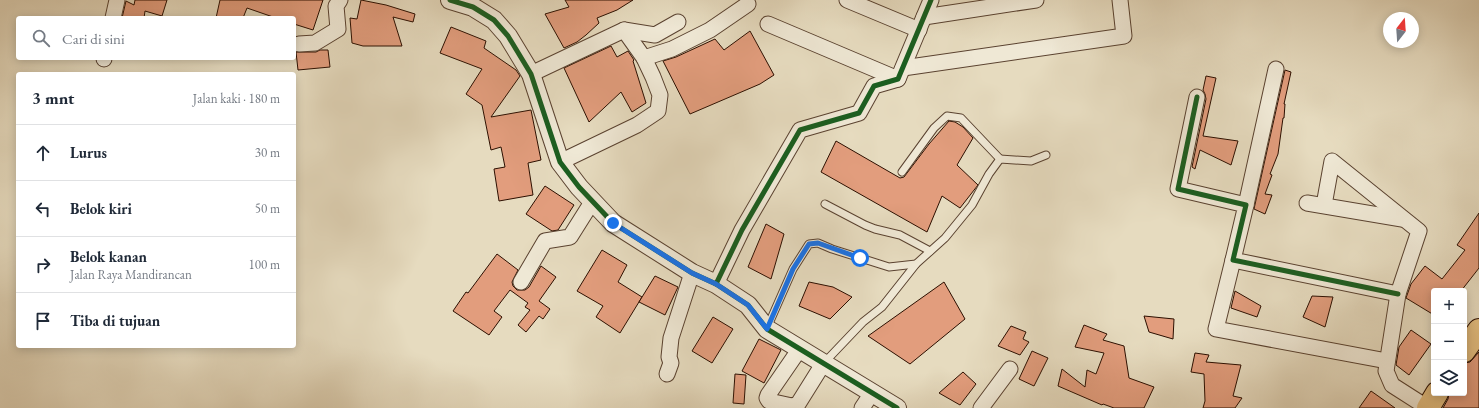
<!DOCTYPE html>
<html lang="id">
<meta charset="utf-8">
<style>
:root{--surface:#fff;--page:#f6f6f7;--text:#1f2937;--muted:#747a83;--line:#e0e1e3}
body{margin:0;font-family:"EB Garamond",serif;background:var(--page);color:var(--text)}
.controls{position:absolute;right:12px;bottom:12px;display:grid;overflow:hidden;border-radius:4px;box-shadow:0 2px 10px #0003}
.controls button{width:36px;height:36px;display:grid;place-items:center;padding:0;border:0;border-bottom:1px solid var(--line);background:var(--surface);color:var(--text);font:20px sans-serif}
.compass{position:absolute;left:1383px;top:12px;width:36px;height:36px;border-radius:50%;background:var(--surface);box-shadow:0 2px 10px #0003;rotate:17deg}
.stop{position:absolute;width:12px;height:12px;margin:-9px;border:3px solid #1a73e8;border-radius:50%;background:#fff}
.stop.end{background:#1a73e8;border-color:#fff;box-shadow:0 1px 4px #0008}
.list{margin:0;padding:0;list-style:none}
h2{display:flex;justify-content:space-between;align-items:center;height:52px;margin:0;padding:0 16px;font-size:17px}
h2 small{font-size:13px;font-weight:400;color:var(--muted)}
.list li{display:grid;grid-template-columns:26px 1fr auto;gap:12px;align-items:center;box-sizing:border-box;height:56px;padding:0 16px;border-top:1px solid var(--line)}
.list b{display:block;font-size:15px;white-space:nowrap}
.list p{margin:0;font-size:13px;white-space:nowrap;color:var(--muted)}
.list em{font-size:13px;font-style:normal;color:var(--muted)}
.icon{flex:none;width:22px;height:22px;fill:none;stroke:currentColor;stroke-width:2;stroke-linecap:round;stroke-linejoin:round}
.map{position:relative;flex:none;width:1479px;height:408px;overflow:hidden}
.search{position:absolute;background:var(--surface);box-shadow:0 2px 10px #0003;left:16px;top:16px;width:280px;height:44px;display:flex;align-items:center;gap:10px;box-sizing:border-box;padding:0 14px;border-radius:4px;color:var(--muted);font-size:15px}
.panel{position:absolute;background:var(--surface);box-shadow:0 2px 10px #0003;left:16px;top:72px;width:280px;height:276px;border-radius:4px}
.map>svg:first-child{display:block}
.building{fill:#e29d7d;stroke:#2c0f00}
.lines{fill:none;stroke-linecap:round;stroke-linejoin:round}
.service-casing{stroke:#5a4230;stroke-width:9}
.minor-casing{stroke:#5a4230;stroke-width:17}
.tertiary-casing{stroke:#5a4230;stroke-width:20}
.trunk-casing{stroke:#2c0f00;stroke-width:24}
.service{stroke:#efe8d5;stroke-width:7}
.minor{stroke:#efe8d5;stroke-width:15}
.tertiary{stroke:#efe8d5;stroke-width:18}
.trunk{stroke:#e3be80;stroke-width:22}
.cycleway-casing{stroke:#efe8d5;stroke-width:8}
.cycleway{stroke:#1b5e20;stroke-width:5}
.route{stroke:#1a73e8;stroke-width:5}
</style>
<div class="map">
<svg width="1479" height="408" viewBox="0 0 1479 408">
<rect width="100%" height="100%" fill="#e6dbbf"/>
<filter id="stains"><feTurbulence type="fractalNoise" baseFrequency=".005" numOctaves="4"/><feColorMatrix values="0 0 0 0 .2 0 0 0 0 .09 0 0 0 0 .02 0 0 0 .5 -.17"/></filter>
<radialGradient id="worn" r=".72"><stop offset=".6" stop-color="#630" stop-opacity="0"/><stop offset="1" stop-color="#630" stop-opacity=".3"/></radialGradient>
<!-- building -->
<g class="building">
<polygon points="135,0 167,0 162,16 145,11 144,18 122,18 126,1 134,5"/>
<polygon points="220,0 323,0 313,30 294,24 294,18 276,18 247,8 243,18 216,18"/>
<polygon points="361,0 386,5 415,14 413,22 393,17 402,46 363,46 352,43 350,18 357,19"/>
<polygon points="565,0 633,0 617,10 597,18 599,23 586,35 577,42 564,48 545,14 569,7"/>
<polygon points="451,27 486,41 484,48 516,70 520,76 491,117 531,110 541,160 528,163 533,195 499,201 494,169 505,167 501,147 491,150 482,105 466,94 482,69 440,53"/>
<polygon points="750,31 774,75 760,84 690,114 663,61 676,57 715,39 724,50"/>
<polygon points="611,46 617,57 628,51 634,60 633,61 646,103 632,112 621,92 589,122 564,68"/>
<polygon points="320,50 328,50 330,67 298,70 296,52 316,52"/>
<polygon points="1285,70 1291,72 1284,104 1285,104 1284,118 1283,118 1278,154 1270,174 1272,175 1265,194 1272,195 1265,214 1254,209"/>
<polygon points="1206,76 1216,78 1203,136 1238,141 1231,165 1200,150 1195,169 1192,167 1206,99 1205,94 1203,90"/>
<polygon points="949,121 955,122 963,127 973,138 957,165 978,185 960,208 942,196 927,232 821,172 836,141 900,178 904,177 929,144"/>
<polygon points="545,186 574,205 558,230 552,231 526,214"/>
<polygon points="1479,213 1479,268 1461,291 1434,291 1434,315 1406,298 1411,284 1425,266 1442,279 1465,250 1457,245"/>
<polygon points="766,224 784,234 771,279 748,267"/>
<polygon points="602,250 627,265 618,282 642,297 620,333 596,317 603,306 577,291"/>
<polygon points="497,254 518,270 512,282 513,286 517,290 525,290 529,287 541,266 556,277 539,301 550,309 543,319 539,316 526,332 518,325 530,310 525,307 528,303 510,290 494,311 502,317 489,335 453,311 466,292 468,293"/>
<polygon points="655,276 678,287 665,315 639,302"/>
<polygon points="809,282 833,287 852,297 830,319 799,306"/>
<polygon points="944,282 965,319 910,364 868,336"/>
<polygon points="1235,291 1261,306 1257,317 1231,308"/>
<polygon points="1312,296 1333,297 1325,327 1303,317"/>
<polygon points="1144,316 1174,319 1173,339 1149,332"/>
<polygon points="713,317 733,329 712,363 692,351"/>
<polygon points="1084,325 1107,334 1103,340 1124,346 1129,378 1154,387 1144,408 1114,408 1103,404 1102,405 1058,386 1062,369 1085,387 1087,370 1096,374 1104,353 1075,347"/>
<polygon points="1011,326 1026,332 1023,339 1029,342 1020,355 998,346"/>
<polygon points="1411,330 1431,344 1409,375 1396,365 1399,347"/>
<polygon points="759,339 781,350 764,383 742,371"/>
<polygon points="1032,351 1048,358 1034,386 1019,379"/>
<polygon points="1479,352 1479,408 1443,408 1448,399 1449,393 1464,393 1464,363 1470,362"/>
<polygon points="1195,353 1209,355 1206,362 1241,365 1233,396 1242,398 1235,408 1203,408 1205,401 1204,374 1191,372"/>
<polygon points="963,372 976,384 960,405 939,393"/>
<polygon points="735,374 746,375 744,404 733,403"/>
<polygon points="1371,391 1395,408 1359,408"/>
</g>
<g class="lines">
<!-- service casing -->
<g class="service-casing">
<g id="service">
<polyline points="902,172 934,128 947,116 961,118 1000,159"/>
<polyline points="825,204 865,225 875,229 900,235 930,251"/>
<polyline points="767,328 793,269 809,244 818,243 832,249 889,267 916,264 945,238 972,205 989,174 1000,159 1031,161 1046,155"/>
<polyline points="823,364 863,322 882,307 916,264"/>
</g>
</g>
<!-- minor casing -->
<g class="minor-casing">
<g id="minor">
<polyline points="847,0 919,30"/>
<polyline points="924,17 1036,0"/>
<polyline points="113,18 117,0"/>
<polyline points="768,24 898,79"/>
<polyline points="624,30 644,58 672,49 710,30 748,4"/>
<polyline points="299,44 315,43 338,29 336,6 340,0"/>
<polyline points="104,59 104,58"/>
<polyline points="903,68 1124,36 1120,0"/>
<polyline points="531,74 624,30 655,35 678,22"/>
<polyline points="1197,97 1178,189 1246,205 1233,260 1398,294"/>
<polyline points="560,162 637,125 658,111 660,95 653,77 644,58"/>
<polyline points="1307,203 1402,219"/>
<polyline points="1246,205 1276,69"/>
<polyline points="1324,205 1332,161 1419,231 1398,294 1386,371 1392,385 1428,408"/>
<polyline points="1233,260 1216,329 1387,361"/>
<polyline points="521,282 545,241 570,237 592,202"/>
<polyline points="716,284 742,230 800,130 859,113 874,86 898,79 931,0"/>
<polyline points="799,350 768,395 767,398 769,401 792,406 798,404 823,364"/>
<polyline points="667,374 671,363 669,357 671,338 692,273"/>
<polyline points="862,408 872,393"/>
<polyline points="981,408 1010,369"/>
</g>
</g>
<!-- tertiary casing -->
<g class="tertiary-casing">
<polyline id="tertiary" points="450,0 473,7 494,20 508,36 531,74 560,162 579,187 613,223 692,273 716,284 748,305 767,329 897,408"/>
</g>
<!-- trunk casing -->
<g class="trunk-casing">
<g id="trunk">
<polyline points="1464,351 1479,330"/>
<polyline points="1428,408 1437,393"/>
</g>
</g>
<!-- service -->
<use href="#service" class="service"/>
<!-- minor -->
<use href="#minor" class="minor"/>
<!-- tertiary -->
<use href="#tertiary" class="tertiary"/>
<!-- trunk -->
<use href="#trunk" class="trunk"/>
<!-- cycleway casing -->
<g class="cycleway-casing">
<g id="cycleway">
<polyline points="450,0 473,7 494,20 508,36 531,74 560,162 579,187 613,223 692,273 716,284 748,305 767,329 897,408"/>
<polyline points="1197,97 1178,189 1246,205 1233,260 1398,294"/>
<polyline points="716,284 742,230 800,130 859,113 874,86 898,79 931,0"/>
</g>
</g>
<!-- cycleway -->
<use href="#cycleway" class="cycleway"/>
</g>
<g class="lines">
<!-- route -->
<polyline class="route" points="613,223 692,273 716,284 748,305 767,329 793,269 809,244 818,243 860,258"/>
</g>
<rect width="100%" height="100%" filter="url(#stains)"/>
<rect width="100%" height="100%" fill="url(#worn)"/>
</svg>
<div class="controls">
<button>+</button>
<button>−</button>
<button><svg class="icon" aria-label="layers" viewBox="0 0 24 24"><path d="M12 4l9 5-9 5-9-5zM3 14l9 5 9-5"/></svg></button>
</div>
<svg class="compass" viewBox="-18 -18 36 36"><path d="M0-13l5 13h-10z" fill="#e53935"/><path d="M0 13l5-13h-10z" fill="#747a83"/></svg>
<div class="stop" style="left:860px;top:258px"></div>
<div class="stop end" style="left:613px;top:223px"></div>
<div class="search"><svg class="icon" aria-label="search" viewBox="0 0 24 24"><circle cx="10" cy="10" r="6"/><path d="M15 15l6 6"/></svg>Cari di sini</div>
<section class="panel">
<h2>3 mnt<small>Jalan kaki · 180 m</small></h2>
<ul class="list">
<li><svg class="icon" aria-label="ahead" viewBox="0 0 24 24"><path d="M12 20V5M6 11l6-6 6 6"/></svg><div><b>Lurus</b></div><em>30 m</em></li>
<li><svg class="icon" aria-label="left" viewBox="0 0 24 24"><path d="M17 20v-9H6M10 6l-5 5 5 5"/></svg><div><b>Belok kiri</b></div><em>50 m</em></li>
<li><svg class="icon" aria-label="right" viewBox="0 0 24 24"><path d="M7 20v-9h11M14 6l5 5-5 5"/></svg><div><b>Belok kanan</b><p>Jalan Raya Mandirancan</p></div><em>100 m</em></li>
<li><svg class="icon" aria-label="arrive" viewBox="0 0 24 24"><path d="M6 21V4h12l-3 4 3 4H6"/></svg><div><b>Tiba di tujuan</b></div></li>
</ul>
</section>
</div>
